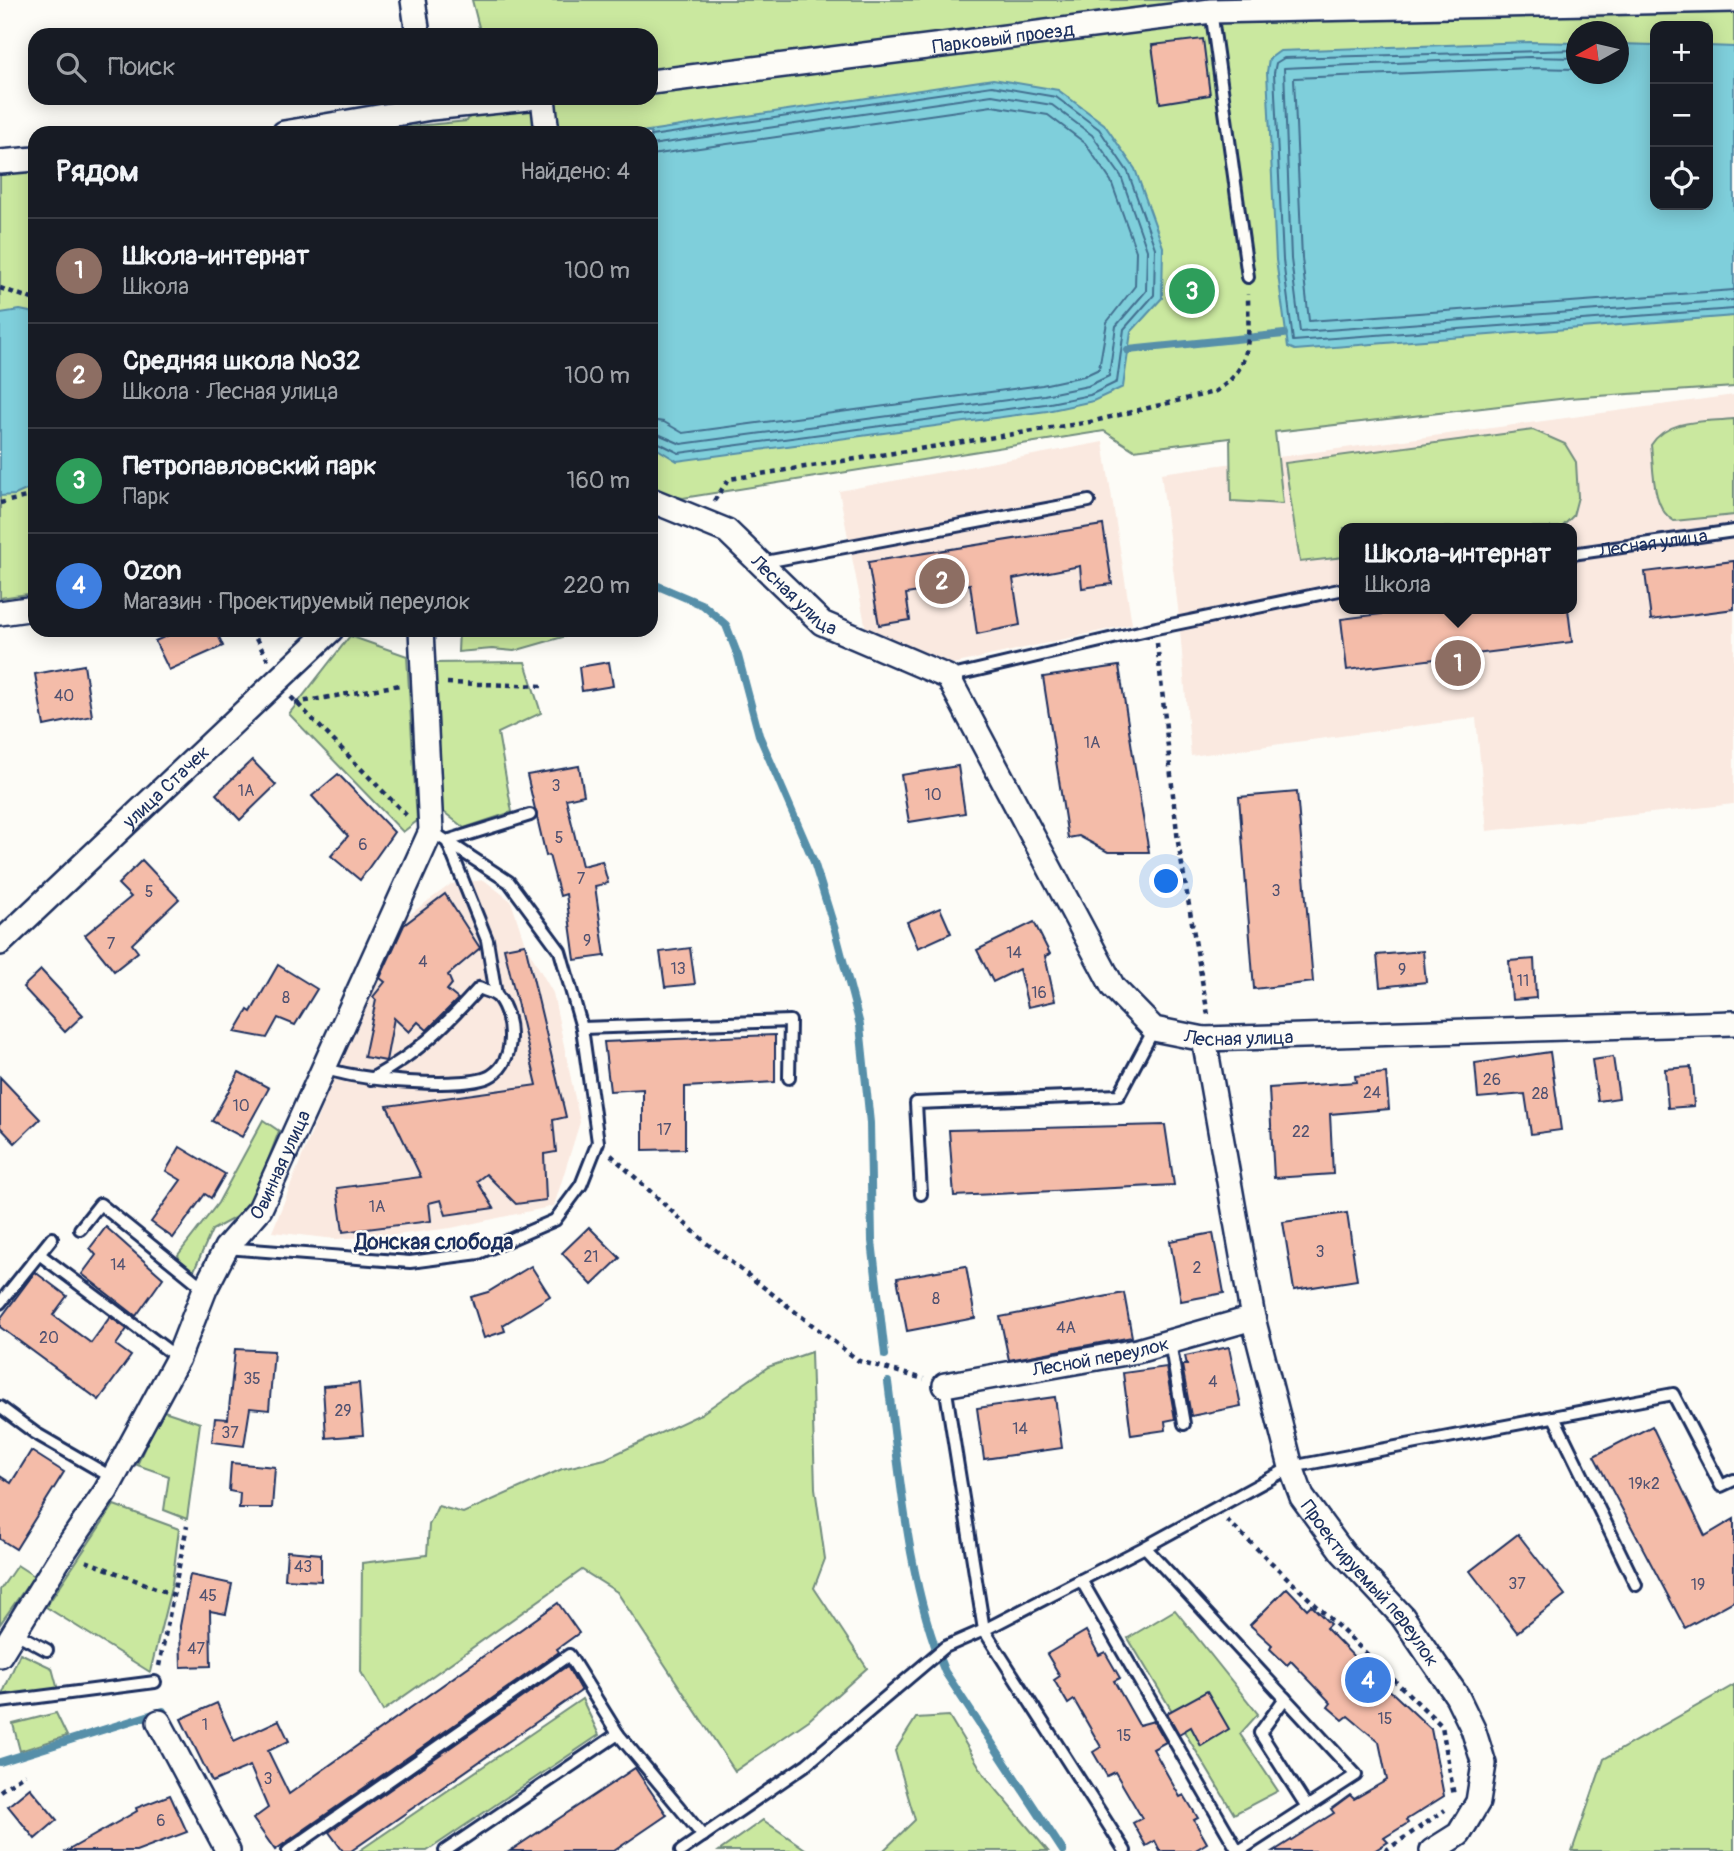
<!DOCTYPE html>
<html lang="ru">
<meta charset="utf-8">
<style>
:root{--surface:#171b24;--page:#20242c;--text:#f1f3f6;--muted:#9ea1a6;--line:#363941;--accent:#c8321e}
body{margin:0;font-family:Pangolin,sans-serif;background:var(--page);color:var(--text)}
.controls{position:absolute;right:21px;top:21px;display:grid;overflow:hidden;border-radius:14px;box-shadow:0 4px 18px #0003}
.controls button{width:63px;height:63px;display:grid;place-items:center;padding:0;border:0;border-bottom:2px solid var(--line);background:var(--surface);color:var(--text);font:35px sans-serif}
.compass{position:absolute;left:1566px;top:21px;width:63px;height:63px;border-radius:50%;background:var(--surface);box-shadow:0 4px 18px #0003;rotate:262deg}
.you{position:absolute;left:1167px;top:882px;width:24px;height:24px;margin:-18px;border:5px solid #fff;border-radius:50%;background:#1a73e8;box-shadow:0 0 0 10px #1a73e833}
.badge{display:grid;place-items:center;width:46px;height:46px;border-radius:50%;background:var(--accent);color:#fff;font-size:23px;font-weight:700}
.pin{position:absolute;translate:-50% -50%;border:4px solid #fff;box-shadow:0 2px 7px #0006}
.popup{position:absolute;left:1339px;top:523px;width:238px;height:91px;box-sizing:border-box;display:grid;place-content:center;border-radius:14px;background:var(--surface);filter:drop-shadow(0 2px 5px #0005);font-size:23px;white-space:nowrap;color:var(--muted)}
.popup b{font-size:26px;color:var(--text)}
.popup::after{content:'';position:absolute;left:50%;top:100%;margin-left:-14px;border:14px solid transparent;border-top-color:var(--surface)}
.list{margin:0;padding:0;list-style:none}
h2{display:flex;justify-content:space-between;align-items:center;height:91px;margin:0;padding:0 28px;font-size:30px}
h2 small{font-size:23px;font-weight:400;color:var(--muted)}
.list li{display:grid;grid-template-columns:46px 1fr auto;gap:21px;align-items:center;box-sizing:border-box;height:105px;padding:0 28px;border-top:2px solid var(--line)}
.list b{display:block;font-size:26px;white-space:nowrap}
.list p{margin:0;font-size:23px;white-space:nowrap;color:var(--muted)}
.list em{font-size:23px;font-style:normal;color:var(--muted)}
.icon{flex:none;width:38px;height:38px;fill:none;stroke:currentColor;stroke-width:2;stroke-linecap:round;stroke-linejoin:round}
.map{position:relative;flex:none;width:1734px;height:1851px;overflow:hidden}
.search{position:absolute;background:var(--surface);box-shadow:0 4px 18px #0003;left:28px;top:28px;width:630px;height:77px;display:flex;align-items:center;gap:18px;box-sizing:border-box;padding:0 24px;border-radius:21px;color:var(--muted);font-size:26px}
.panel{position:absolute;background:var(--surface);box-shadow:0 4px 18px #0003;left:28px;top:126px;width:630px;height:511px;border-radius:21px}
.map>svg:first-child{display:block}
.built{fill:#fae9e0;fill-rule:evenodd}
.green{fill:#cae89f;stroke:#728c7e;stroke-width:2;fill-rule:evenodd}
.water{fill:#7fcfdb;stroke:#578fa9;stroke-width:2}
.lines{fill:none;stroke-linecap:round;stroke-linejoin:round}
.shore{stroke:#436f90;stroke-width:2}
.stream{stroke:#578fa9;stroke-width:8}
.building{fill:#f4bca9;stroke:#1b2f5e;stroke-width:2}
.lane-casing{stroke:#1b2f5e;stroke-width:16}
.street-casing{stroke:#1b2f5e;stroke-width:28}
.path{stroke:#1b2f5e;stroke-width:4.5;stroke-dasharray:5 5;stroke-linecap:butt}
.lane{stroke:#fdfcf7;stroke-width:10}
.street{stroke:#fdfcf7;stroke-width:23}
.labels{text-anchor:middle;stroke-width:5;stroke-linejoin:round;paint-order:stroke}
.number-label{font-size:16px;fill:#515271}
.street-label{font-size:19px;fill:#1b2f5e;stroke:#fdfcf7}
.neighbourhood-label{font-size:21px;font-weight:bold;fill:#1b2f5e;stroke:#fdfcf7}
</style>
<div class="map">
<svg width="1734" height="1851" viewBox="0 0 1734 1851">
<rect width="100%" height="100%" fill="#fdfcf7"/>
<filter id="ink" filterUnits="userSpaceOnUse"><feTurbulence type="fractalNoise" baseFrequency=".0143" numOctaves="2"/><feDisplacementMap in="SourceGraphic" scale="14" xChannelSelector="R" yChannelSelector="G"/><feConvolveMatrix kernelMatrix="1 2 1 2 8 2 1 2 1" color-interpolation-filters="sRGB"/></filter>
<g filter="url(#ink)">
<!-- built -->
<g class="built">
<path d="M 1734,395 L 1734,804 L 1487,831 L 1476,718 L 1191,756 L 1178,608 L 1161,473 ZM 1344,528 L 1572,528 L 1572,609 L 1344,609 Z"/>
<polygon points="1103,442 1132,624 944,666 866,629 839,491"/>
<polygon points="484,880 511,901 525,944 553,993 580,1122 554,1206 451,1228 395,1235 336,1239 272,1232 394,926 451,884"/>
</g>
<!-- green -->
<g class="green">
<path d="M 472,0 L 1734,0 L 1734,387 L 1568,398 L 1275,432 L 1283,504 L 1231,501 L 1230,438 L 1134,450 L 1104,431 L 683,498 L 651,491 L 651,133 L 346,133 L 467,121 L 480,98 L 651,98 L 651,35 L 481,35 ZM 1655,26 L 1708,26 L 1708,205 L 1655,205 ZM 1576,32 L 1618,32 L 1618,74 L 1576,74 Z"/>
<polygon points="35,164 35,593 0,598 0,167"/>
<path d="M 1734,419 L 1734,515 L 1674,521 C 1651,508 1654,469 1651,445 C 1668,418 1705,422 1734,419 Z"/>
<polygon points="1533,430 1565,444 1576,462 1578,497 1573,516 1562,527 1344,528 1344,557 1300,562 1285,463"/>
<polygon points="459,630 587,630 514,651 492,649 458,652"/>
<polygon points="350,636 407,656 417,821 403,832 289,714"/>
<polygon points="525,662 541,713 498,733 512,812 464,828 440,809 432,663"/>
<polygon points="263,1120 279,1131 249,1210 212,1230 188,1284 178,1255 218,1203"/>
<polygon points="811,1352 815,1488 825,1559 814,1588 867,1668 809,1720 735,1771 617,1592 582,1570 383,1711 361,1672 362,1563 427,1555 429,1525 438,1506 463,1513 562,1469 605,1459 701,1414 768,1367"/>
<polygon points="161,1410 200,1423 187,1519 164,1510 169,1476 137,1465"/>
<polygon points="114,1505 179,1529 172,1584 150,1672 46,1607"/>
<polygon points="17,1565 34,1576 0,1624 0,1590"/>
<polygon points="1175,1610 1258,1714 1240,1734 1278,1791 1234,1814 1128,1638"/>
<polygon points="20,1653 52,1668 58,1690 2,1695"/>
<polygon points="1734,1685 1734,1851 1572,1851 1604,1759"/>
<polygon points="582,1699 599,1735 427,1851 359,1851"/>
<polygon points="56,1713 67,1736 20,1751 13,1724"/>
<polygon points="949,1716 985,1776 1048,1851 883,1851 915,1820 895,1751 916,1718"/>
<polygon points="763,1820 808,1851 719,1851"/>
</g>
<!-- water -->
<g class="water">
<polygon points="1529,42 1576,43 1576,74 1618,74 1619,44 1655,45 1655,205 1708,205 1708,46 1734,47 1734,316 1295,350 1288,347 1276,260 1267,72 1269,59 1280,51"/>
<polygon points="993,79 1058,90 1104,124 1135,169 1163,247 1162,298 1131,332 1123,387 1093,401 1047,411 677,461 651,445 651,133 635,133"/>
<polygon points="20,310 35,313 35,486 15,495 0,496 0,313"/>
</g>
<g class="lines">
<!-- shore -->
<g class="shore">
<polyline points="1576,50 1284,58 1276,63 1274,73 1283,260 1293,341 1734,309"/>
<polyline points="1576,58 1529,57 1284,68 1291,259 1300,332 1734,300"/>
<polyline points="1576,69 1530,68 1294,78 1302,258 1309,321 1734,290"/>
<polyline points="651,136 992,86 1056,97 1099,129 1128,172 1155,248 1154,295 1124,329 1117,382 1090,395 1045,404 679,453 651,439"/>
<polyline points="651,145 992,95 1052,105 1092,135 1121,176 1147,250 1146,291 1116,326 1109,376 1088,386 1044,395 681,444 651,431"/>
<polyline points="651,155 992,106 1048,115 1085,143 1111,181 1136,251 1135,286 1107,322 1099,369 1084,376 1042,385 683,433 664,422 651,420"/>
</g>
<!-- stream -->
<g class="stream">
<polyline points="1128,350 1284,334"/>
<polyline points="651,583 703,605 726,625 738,656 759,735 814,862 835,930 860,1025 870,1123 872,1241 885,1355"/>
<path d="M 888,1382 C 900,1475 908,1586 945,1672 L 1063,1851"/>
<polyline points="0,1762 163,1711 168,1721"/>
</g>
</g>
<!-- building -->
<g class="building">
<polygon points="1203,39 1210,95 1160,103 1152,45"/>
<polygon points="1103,525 1112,584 1082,588 1080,566 1013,579 1020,625 977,634 970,584 906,594 910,620 879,625 868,562"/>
<polygon points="1734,561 1734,609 1651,620 1645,572"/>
<polygon points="1421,609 1568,609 1572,642 1347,670 1341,619"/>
<polygon points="180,630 216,630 223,646 169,670 155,641"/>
<polygon points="609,662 613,686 582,691 579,667"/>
<polygon points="84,665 92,716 44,726 35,674"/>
<polygon points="1119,666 1141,806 1149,852 1108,852 1079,836 1068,838 1043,677"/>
<polygon points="252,760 276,785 240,820 216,794"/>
<polygon points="579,766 584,795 566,799 582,866 602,861 608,883 595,886 605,956 575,960 566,894 560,896 549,855 546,856 527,775"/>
<polygon points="958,766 965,813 909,822 901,775"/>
<polygon points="338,774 394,832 360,880 331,856 348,836 312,796"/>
<polygon points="1297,792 1313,982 1254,989 1239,797"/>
<polygon points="142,860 179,899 132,944 138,952 114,971 85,935 131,897 118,884"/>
<polygon points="445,894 480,948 448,975 452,984 447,990 458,999 427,1030 418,1022 409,1032 394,1018 386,1061 364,1057 376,1000 373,997 385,982 380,978 404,925"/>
<polygon points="940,908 951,933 918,948 907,922"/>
<polygon points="1034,922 1050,954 1045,956 1055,1001 1028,1007 1019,969 993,982 977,950"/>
<polygon points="525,944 566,1117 553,1120 556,1152 544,1154 546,1200 516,1204 486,1174 477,1181 494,1208 446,1215 441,1200 429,1203 431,1221 343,1232 337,1188 421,1177 387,1106 537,1085 504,948"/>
<polygon points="690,948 695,984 665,987 660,952"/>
<polygon points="1423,951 1426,982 1380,987 1377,955"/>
<polygon points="1534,959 1536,998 1512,1000 1509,961"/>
<polygon points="278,965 317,989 295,1025 278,1018 267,1038 235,1032 248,1010 251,1012"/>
<polygon points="41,970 83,1015 65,1032 23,987"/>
<polygon points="775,1035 775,1082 685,1087 685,1149 643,1150 643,1089 610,1091 604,1042"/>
<polygon points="1550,1052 1561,1130 1531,1134 1525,1094 1478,1098 1475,1063"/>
<polygon points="1613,1057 1619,1098 1598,1101 1592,1060"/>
<polygon points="1691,1067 1694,1106 1668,1108 1665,1069"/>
<polygon points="239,1072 269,1088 242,1137 212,1121"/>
<polygon points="1386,1073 1389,1109 1330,1114 1333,1174 1274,1178 1269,1088 1356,1082 1355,1076"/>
<polygon points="0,1077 40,1119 15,1143 0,1127"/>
<polygon points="1165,1125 1174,1185 954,1196 949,1130"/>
<polygon points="180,1147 225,1174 211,1198 205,1194 173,1238 151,1222 181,1180 166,1171"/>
<polygon points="1347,1213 1357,1280 1294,1290 1283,1222"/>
<polygon points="106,1227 163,1278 136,1316 82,1274 96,1255 90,1248"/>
<polygon points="589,1227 620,1258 592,1285 562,1253"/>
<polygon points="1213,1233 1224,1293 1181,1301 1170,1241"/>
<polygon points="531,1266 550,1296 503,1325 505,1331 484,1338 471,1297 488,1292"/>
<polygon points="966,1266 975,1318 907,1331 897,1278"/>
<polygon points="35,1272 67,1296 53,1315 91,1343 110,1317 127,1329 116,1345 131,1356 99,1400 0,1327 0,1319"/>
<polygon points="1124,1293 1132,1337 1009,1360 1000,1317"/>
<polygon points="1229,1347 1241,1406 1191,1416 1182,1365 1187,1365 1185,1356"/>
<polygon points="235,1349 274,1351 269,1410 250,1408 244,1446 212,1442 215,1418 228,1419"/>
<polygon points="1166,1367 1175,1419 1165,1421 1166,1430 1131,1435 1123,1373"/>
<polygon points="359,1383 363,1435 326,1438 323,1386"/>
<polygon points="1055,1397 1062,1448 984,1459 977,1408"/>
<polygon points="1652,1426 1705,1536 1734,1519 1734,1601 1685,1628 1594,1456"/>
<polygon points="31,1451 64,1472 16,1549 0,1539 0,1476 11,1483"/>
<polygon points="231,1463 275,1467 272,1508 239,1508 240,1493 229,1491"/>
<polygon points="1518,1534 1565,1595 1517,1632 1470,1571"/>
<polygon points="287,1551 321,1554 321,1581 285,1579"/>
<polygon points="190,1575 232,1584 226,1614 210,1611 211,1666 181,1667 180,1626"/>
<polygon points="1287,1588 1307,1609 1311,1605 1330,1624 1326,1628 1362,1665 1367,1661 1387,1680 1383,1684 1431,1729 1444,1796 1406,1820 1408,1823 1384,1838 1388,1842 1374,1851 1274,1851 1334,1813 1331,1809 1350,1795 1354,1799 1387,1780 1379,1742 1348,1716 1343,1720 1328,1707 1331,1703 1291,1661 1287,1665 1270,1649 1272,1645 1250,1625"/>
<polygon points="558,1603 579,1633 557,1649 559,1652 275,1850 253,1819 268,1808 250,1766 212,1782 181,1719 217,1703 234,1741 279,1720 289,1741 268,1751 289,1794"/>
<polygon points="1086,1631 1099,1655 1105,1652 1120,1678 1114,1681 1139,1725 1154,1721 1166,1742 1153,1749 1180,1797 1184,1795 1198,1818 1194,1820 1207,1843 1194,1851 1160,1851 1155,1841 1146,1846 1133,1823 1142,1818 1115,1772 1107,1776 1093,1752 1101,1747 1074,1700 1068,1704 1054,1680 1060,1676 1047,1654"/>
<polygon points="567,1666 581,1691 351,1851 343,1851 329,1832"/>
<polygon points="1207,1691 1229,1729 1201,1746 1191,1727 1179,1734 1167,1713"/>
<polygon points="635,1768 667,1815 614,1851 510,1851"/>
<polygon points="30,1788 57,1820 35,1839 8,1806"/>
<polygon points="170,1795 187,1832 136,1851 67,1851 137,1811 136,1808"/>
</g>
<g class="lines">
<!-- lane casing -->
<g class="lane-casing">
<g id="lane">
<polyline points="1211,10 1248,277"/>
<path id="s1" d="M 1572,554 L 1734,531"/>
<polyline points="760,563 1089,501"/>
<polyline points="948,677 1156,628 1344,589"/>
<polyline points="496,995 487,940 447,841 530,815"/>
<polyline points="582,1028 790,1021 789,1078"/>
<path d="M 323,1067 C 348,1080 469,1091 492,1075 C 516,1060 514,1017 498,997 C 493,992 485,991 479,988 C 442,1029 419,1052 371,1079"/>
<polyline points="921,1194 916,1103 1119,1095 1154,1029"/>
<polyline points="80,1229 100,1204 205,1289"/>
<polyline points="226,1248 410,1262 479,1253 555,1220 581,1185 598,1142 582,1028 560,951 509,882 431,831"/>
<polyline points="39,1254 178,1358"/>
<polyline points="0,1303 52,1238"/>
<polyline points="1170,1342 1184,1424"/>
<polyline points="945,1385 984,1630 1125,1851"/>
<polyline points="0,1407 35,1433 113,1478"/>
<polyline points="1554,1417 1636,1585"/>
<polyline points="1145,1547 1356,1775 1239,1851"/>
<polyline points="1081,1580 1238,1851"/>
<polyline points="14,1632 47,1650"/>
<polyline points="1285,1698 1260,1733 1307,1807"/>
<polyline points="0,1702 155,1682"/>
<polyline points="288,1851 569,1655 618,1734"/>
<polyline points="445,1851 618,1734 703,1836"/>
<polyline points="681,1851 807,1764 945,1647 984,1630 1145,1547 1291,1467 1673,1394 1721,1486 1734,1480"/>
</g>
</g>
<!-- street casing -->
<g class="street-casing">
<g id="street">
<polyline points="413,0 418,35"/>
<path id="s2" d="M 651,82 L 1211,11 L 1734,0"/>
<polyline points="543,98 547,133"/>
<polyline points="284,133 431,108 529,98"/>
<polyline points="0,162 35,159"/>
<path id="s3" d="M 651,500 L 727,531 L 822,623 L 948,677 L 1113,987 L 1154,1029 L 1204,1039 L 1734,1023"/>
<polyline points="0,613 35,608"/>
<path id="s4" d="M 0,943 L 331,630"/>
<path id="s5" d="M 1204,1039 L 1253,1318 L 1291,1467 L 1302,1497 L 1343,1553 L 1402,1616 L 1457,1696 L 1473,1729 L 1484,1764 L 1478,1802 L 1459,1834 L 1432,1851"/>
<path id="s6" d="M 945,1385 L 1137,1351 L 1253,1318"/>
<path id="s7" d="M 0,1655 L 61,1556 L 106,1491 L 178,1358 L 205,1289 L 226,1248 L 260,1209 L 431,831 L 421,630"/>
<polyline points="159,1722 228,1851"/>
</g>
</g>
<!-- path -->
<g class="path">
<polyline points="0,288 35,300"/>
<path d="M 714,501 L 729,479 L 1090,422 L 1214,392 C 1255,368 1248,336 1248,294"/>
<polyline points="0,503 35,495"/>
<polyline points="251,630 268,660"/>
<polyline points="1157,643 1178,842 1208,1015"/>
<polyline points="447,683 546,686"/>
<polyline points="291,697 409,818"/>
<polyline points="295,703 400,685"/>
<polyline points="611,1155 705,1242 859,1361 924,1379"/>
<polyline points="1227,1520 1442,1726 1454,1796"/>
<polyline points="86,1561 174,1595"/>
<polyline points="159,1666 187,1526"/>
<polyline points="0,1791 25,1774"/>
<polyline points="1385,1851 1445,1810"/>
</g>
<!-- lane -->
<use href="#lane" class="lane"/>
<!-- street -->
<use href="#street" class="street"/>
</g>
</g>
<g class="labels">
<!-- number labels -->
<g class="number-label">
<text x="64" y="701">40</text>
<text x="1092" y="748">1А</text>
<text x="556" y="791">3</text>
<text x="246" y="796">1А</text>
<text x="933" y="800">10</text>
<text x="559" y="843">5</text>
<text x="363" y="850">6</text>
<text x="581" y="884">7</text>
<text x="1276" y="896">3</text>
<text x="149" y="897">5</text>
<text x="587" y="946">9</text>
<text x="111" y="949">7</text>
<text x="1014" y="958">14</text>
<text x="423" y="967">4</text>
<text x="678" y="974">13</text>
<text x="1402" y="975">9</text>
<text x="1523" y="986">11</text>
<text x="1039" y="998">16</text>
<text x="286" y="1003">8</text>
<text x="1492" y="1085">26</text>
<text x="1372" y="1098">24</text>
<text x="1540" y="1099">28</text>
<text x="241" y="1111">10</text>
<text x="664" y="1135">17</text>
<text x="1301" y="1137">22</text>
<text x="377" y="1212">1А</text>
<text x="1320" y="1257">3</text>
<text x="591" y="1262">21</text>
<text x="118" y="1270">14</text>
<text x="1197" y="1273">2</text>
<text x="936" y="1304">8</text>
<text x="1066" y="1333">4А</text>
<text x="49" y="1343">20</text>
<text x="252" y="1384">35</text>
<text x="1213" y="1387">4</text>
<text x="343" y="1416">29</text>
<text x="1020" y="1434">14</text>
<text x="230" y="1438">37</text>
<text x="1644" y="1489">19к2</text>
<text x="303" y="1572">43</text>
<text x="1517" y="1589">37</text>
<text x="1698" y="1590">19</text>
<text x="208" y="1601">45</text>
<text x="196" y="1654">47</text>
<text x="1385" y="1724">15</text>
<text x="205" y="1730">1</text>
<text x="1124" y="1741">15</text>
<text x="268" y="1784">3</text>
<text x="161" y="1826">6</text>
</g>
<!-- street labels -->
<g class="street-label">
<text dy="7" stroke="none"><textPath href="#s2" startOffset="355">Парковый проезд</textPath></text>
<text dy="7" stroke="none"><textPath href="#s1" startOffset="82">Лесная улица</textPath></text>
<text dy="7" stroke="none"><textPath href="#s3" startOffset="175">Лесная улица</textPath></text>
<text dy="7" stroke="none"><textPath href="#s4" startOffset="228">улица Стачек</textPath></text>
<text dy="7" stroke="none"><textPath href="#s3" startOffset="847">Лесная улица</textPath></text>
<text dy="7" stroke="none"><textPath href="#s7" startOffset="567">Овинная улица</textPath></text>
<text dy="7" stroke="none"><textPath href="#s6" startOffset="158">Лесной переулок</textPath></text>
<text dy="7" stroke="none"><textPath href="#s5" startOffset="579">Проектируемый переулок</textPath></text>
</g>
<!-- neighbourhood labels -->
<g class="neighbourhood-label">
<text x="434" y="1249">Донская слобода</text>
</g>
</g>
</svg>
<div class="controls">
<button>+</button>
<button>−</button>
<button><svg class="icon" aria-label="locate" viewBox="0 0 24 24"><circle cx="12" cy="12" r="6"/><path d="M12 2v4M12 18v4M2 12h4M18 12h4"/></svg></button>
</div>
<svg class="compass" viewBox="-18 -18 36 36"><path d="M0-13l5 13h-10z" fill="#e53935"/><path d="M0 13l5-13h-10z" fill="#9ea1a6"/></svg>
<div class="you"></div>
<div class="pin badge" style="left:1458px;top:663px;background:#8d6e63">1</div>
<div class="popup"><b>Школа-интернат</b>Школа</div>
<div class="pin badge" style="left:942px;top:581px;background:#8d6e63">2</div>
<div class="pin badge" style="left:1192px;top:291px;background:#2e9e5b">3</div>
<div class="pin badge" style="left:1368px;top:1680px;background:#3f7fe0">4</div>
<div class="search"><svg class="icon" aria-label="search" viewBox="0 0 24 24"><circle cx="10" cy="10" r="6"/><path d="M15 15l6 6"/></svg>Поиск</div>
<section class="panel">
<h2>Рядом<small>Найдено: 4</small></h2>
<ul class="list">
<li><span class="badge" style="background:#8d6e63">1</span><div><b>Школа-интернат</b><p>Школа</p></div><em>100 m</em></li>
<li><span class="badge" style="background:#8d6e63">2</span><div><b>Средняя школа №32</b><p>Школа · Лесная улица</p></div><em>100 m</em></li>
<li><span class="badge" style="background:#2e9e5b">3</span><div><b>Петропавловский парк</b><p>Парк</p></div><em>160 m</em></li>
<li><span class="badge" style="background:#3f7fe0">4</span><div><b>Ozon</b><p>Магазин · Проектируемый переулок</p></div><em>220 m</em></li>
</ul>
</section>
</div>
